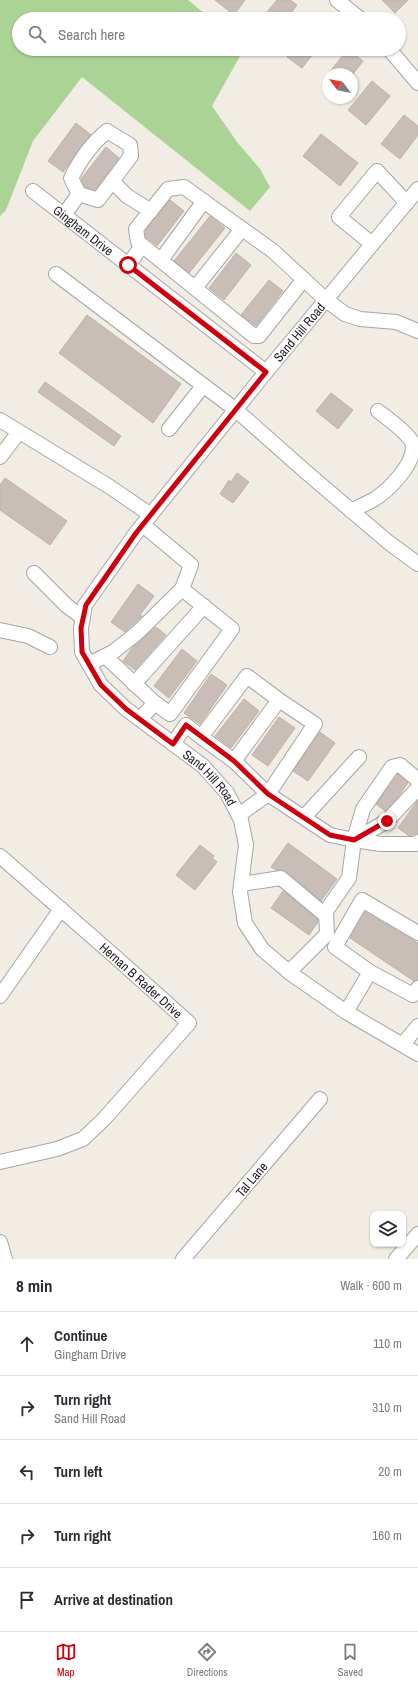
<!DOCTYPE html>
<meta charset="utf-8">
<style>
:root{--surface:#fff;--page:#f7f7f7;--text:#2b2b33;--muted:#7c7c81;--line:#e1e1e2;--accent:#ce000d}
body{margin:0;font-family:"Archivo Narrow",sans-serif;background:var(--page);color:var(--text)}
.controls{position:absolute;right:12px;bottom:12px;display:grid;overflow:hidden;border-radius:8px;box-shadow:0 1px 3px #0004}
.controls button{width:36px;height:36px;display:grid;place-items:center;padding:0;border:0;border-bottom:1px solid var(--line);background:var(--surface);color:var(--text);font:20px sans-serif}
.compass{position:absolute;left:322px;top:68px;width:36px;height:36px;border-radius:50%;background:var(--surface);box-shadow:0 1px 3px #0004;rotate:302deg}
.stop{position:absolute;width:12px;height:12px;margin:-9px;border:3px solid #ce000d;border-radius:50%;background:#fff}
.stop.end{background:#ce000d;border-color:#fff;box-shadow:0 1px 4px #0008}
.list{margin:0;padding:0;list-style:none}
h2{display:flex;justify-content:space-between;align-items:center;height:52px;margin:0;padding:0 16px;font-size:17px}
h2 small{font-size:13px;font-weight:400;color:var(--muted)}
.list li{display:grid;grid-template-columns:26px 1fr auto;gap:12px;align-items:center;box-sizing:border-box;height:64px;padding:0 16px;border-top:1px solid var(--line)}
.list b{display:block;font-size:15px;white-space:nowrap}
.list p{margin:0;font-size:13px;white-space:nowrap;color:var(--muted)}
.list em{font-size:13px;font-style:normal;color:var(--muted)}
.icon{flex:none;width:22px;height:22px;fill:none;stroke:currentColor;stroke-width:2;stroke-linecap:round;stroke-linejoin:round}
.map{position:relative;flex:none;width:418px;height:1259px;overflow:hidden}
.search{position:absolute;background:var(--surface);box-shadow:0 1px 3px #0004;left:12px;right:12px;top:12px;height:44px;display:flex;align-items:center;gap:10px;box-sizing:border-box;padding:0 14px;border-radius:22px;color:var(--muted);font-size:15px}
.sheet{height:372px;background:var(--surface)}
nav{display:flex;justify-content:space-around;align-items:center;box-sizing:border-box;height:56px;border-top:1px solid var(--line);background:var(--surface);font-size:11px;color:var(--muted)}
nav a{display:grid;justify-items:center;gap:2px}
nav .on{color:var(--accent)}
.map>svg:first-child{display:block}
.forest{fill:#acd396}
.building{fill:#c9beb7;stroke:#c3b1a6}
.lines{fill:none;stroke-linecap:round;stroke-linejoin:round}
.minor-casing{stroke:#a6a6a6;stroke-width:16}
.minor{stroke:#fff;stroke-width:14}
.route{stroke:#ce000d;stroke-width:5}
.labels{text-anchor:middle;stroke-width:3;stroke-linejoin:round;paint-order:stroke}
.street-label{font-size:13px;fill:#1f1f1f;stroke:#fff}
</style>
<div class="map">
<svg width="418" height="1259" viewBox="0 0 418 1259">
<rect width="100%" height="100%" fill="#f1ece4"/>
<!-- forest -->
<polygon class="forest" points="0,0 188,0 211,19 19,19 19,49 244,49 212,106 237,142 260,169 270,187 250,211 82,77 33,141 6,210 0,216"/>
<!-- building -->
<g class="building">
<polygon points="215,0 245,0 234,15"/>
<polygon points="277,0 290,0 297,5 286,19 261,19"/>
<polygon points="382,0 408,0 395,13"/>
<polygon points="293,49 317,49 302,68 287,57"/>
<polygon points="348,49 363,61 353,74 328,74"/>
<polygon points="372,81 390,96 366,125 348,110"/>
<polygon points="404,115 418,126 418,135 400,159 381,144"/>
<polygon points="76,123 91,135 63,172 48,161"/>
<polygon points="321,134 358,163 340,186 303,156"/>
<polygon points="106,147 119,158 95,190 85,187 81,179"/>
<polygon points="170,200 184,211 157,246 146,237 145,231"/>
<polygon points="210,216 225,228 189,273 174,261"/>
<polygon points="236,253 251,265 224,300 209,288"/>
<polygon points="269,280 283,291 256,326 241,315"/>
<polygon points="87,315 181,384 153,423 59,353"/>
<polygon points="45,382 121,436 114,446 38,392"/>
<polygon points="331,393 353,410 338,429 316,411"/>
<polygon points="237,473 249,482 233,503 220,494 229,480 231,482"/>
<polygon points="5,478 67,521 50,545 0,510 0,485"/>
<polygon points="138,584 154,596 140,615 142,616 125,632 111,622"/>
<polygon points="156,627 166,635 135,670 123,661 133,647"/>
<polygon points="182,649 197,661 169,698 154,686"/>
<polygon points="211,674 227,685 200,724 184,713"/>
<polygon points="244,699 259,711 231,748 215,736"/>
<polygon points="279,717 295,728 268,766 252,755"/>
<polygon points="320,732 335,743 308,781 293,771"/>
<polygon points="398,774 408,783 398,797 385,811 376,804"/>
<polygon points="418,800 418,833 409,836 398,828"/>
<polygon points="288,843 337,879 321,901 286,871 283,870 276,870 271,867"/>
<polygon points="200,845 214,856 212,858 217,862 195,890 176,875"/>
<polygon points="283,891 318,920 318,922 309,935 271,908"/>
<polygon points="365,912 418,943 418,980 414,981 350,938"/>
</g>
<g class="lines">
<!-- minor casing -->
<g class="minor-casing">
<g id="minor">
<polyline points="337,0 360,19"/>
<polyline points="389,49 418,83"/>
<polyline points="112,181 127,196 151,211"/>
<path id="s1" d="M 418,189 L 266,372 L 136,533 L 85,605 L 81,628 L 82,652 L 101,685 L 126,709 L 203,766 L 227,793 L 241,820 L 246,845 L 240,892 L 245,923 L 262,949 L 290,973 L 346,1012 L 418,1054"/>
<path id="s2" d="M 33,191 L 266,372"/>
<path d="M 64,215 L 79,194 L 71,178 C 80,160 91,144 107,131 L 130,145 L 131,156 L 98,200 L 79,194"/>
<polyline points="372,244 339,217 377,171 407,203"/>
<polyline points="161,260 204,201"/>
<polyline points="128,265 142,246"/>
<polyline points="56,274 236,410 306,472 388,542 418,564"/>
<polyline points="304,279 259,336 254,336 138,242 136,229 168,189 184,187 273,251 326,300 345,314 360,319 396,322 418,331"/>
<polyline points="195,288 242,229"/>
<polyline points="0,420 110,487 151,515"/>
<polyline points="169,429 203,386"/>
<polyline points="0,457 19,432"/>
<path d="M 351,511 C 358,507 366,504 373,500 C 388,491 418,462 412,442 C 407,432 387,418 378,411"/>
<polyline points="34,573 67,606 83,618"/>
<polyline points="0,630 28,636 50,647"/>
<polyline points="105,656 155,703"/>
<polyline points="89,664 113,652 136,634 182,589"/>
<polyline points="134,684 204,606"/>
<polyline points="140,719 155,703 170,714 232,629 182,589 191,565 143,525"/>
<polyline points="173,744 186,725 201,737 247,676 279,700 234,761 201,737"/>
<polyline points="234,761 268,794 330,835 354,840 349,878 324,914 281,878 241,884"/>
<polyline points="239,815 268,794 315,724 279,700"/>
<polyline points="304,817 359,757"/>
<polyline points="354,840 363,809 392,767 400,765 418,780"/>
<polyline points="354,840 387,821 418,788"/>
<polyline points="354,840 381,844 416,844 418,842"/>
<path id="s3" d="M 0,856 L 120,961 L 189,1023 L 104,1119 L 83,1139 L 57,1149 L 0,1162"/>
<polyline points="418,933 362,900 335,947 370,972 413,995 418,988"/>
<polyline points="289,972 327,934 326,912"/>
<polyline points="0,996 61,909"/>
<polyline points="346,1012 370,972"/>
<polyline points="403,1044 418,1026"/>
<polyline points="0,1242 5,1259"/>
<path id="s4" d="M 183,1259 L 320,1099"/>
<polyline points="396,1259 418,1234"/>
</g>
</g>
<!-- minor -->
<use href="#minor" class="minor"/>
</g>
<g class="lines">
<!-- route -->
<polyline class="route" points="128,265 266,372 136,533 86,605 81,628 82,652 101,685 126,709 173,744 186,725 234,761 268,794 330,835 354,840 387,821"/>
</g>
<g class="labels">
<!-- street labels -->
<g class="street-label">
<text dy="5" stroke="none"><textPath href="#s2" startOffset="64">Gingham Drive</textPath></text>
<text transform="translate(299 332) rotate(-50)" y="5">Sand Hill Road</text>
<text dy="5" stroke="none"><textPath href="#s1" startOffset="762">Sand Hill Road</textPath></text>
<text dy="5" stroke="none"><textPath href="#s3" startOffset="188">Hernan B Rader Drive</textPath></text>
<text dy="5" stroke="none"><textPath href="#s4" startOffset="105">Tal Lane</textPath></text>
</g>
</g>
</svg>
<div class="controls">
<button><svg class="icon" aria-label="layers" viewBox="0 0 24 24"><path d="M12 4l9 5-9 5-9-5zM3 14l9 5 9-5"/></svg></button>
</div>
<svg class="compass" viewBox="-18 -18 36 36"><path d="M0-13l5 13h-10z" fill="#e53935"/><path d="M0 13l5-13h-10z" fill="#7c7c81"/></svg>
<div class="stop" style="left:128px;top:265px"></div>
<div class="stop end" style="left:387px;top:821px"></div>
<div class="search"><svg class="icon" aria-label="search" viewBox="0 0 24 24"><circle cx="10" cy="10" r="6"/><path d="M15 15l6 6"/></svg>Search here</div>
</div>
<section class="sheet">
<h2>8 min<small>Walk · 600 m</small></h2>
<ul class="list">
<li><svg class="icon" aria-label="ahead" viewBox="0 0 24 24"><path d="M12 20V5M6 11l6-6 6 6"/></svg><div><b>Continue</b><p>Gingham Drive</p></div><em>110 m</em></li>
<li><svg class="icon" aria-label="right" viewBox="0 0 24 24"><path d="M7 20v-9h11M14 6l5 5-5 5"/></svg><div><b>Turn right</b><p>Sand Hill Road</p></div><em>310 m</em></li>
<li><svg class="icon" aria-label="left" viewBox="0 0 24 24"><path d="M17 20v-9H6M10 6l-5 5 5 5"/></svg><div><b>Turn left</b></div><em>20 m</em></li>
<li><svg class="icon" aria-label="right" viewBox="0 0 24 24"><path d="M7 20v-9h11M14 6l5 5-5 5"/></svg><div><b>Turn right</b></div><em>160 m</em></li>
<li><svg class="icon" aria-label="arrive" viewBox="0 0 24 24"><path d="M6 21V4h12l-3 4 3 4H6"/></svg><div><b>Arrive at destination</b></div></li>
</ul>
</section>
<nav>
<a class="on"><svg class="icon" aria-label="map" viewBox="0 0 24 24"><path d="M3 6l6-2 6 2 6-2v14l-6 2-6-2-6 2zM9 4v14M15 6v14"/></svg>Map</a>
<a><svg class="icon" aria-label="directions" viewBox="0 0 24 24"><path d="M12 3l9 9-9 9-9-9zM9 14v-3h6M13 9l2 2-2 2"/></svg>Directions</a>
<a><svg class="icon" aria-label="saved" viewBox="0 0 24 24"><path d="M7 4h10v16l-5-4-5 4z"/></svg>Saved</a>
</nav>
